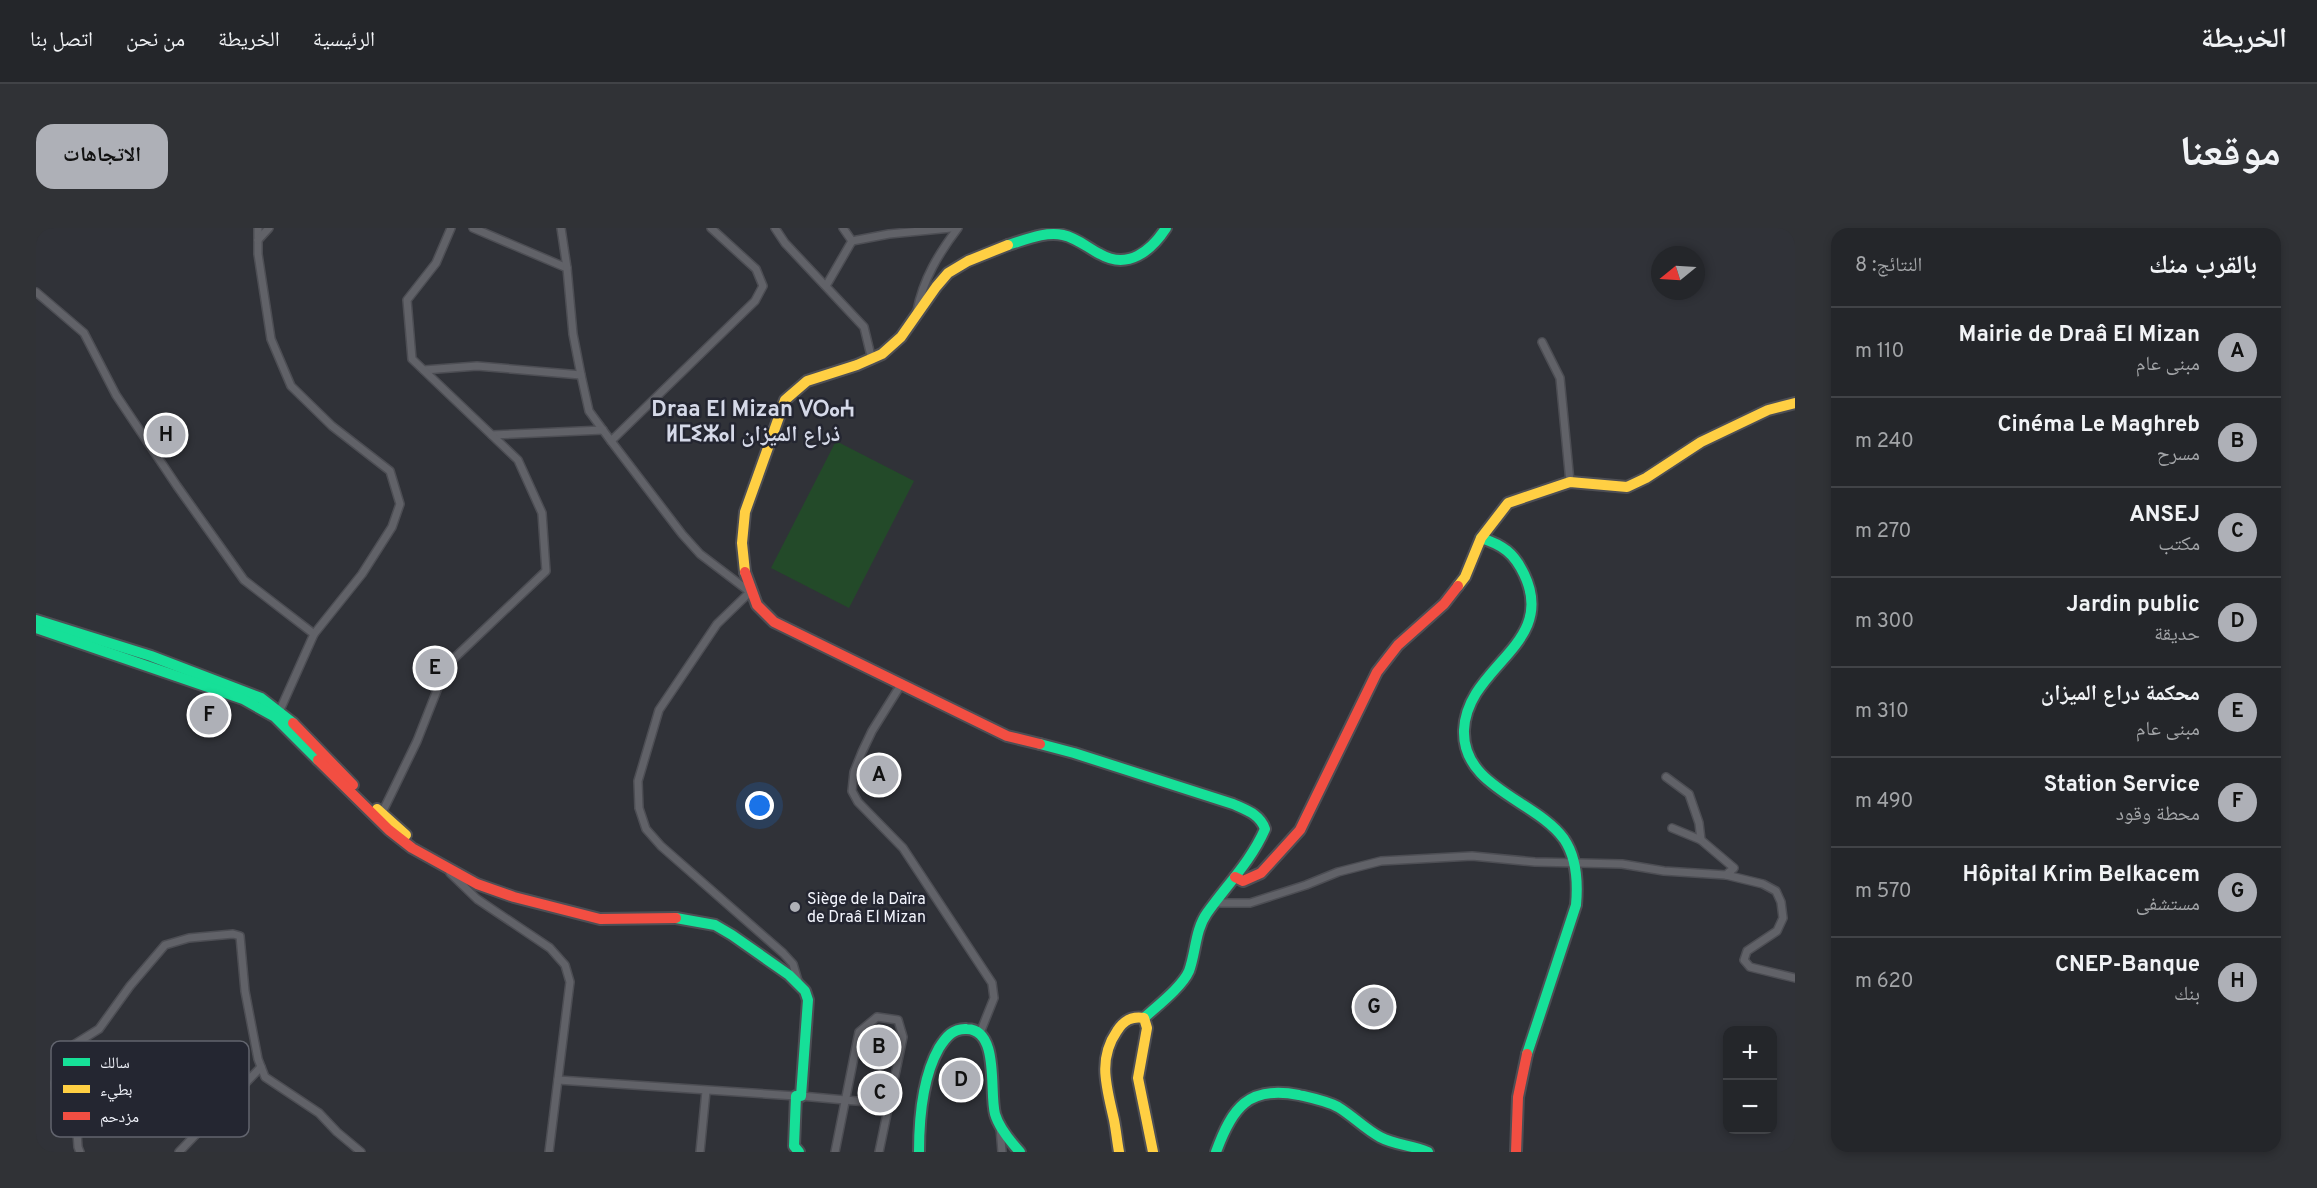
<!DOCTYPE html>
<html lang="ar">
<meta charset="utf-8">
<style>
:root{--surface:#24262a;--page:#303236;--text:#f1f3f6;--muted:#a3a5a8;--line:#414347;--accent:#aeb0b7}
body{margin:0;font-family:Overpass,"Noto Naskh Arabic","Noto Sans Tifinagh",sans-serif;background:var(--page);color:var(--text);direction:rtl}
.controls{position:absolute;right:18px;bottom:18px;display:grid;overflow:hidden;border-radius:12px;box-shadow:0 3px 9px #0003}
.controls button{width:54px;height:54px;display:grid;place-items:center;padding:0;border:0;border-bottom:2px solid var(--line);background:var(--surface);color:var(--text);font:30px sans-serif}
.compass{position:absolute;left:1615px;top:18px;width:54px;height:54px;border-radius:50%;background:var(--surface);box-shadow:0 3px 9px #0003;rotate:252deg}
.you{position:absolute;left:724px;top:578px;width:21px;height:21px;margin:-15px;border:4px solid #fff;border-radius:50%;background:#1a73e8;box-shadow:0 0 0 9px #1a73e833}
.badge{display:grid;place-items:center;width:39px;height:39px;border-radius:50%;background:var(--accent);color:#111;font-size:20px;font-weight:700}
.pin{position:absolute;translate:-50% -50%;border:3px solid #fff;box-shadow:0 2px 6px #0006}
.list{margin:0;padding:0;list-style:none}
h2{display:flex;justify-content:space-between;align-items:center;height:78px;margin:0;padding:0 24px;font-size:26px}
h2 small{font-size:20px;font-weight:400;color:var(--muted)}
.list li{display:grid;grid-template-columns:39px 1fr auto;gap:18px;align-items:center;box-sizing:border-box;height:90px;padding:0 24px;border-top:2px solid var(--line)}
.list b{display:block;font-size:22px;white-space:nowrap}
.list p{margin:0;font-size:20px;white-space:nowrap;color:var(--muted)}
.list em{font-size:20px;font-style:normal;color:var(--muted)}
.map{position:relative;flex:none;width:1759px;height:924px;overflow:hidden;direction:ltr;border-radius:18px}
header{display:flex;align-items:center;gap:36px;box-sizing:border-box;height:84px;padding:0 30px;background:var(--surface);border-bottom:2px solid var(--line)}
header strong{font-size:28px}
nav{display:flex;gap:33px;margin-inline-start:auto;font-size:21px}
.intro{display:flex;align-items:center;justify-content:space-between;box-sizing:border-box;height:144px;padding:0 36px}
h1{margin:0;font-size:42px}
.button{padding:15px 27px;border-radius:18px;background:var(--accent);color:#111;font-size:21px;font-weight:700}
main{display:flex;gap:36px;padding:0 36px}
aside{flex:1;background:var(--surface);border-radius:18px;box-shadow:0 3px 9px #0003}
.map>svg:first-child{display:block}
.green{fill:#234a29}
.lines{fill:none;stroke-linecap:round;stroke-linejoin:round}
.street-casing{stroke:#4d4e54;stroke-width:10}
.fast-casing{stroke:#4d4e54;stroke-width:14}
.slow-casing{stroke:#4d4e54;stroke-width:14}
.jam-casing{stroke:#4d4e54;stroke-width:14}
.street{stroke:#616268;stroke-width:7}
.fast{stroke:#16e098;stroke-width:10}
.slow{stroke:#ffcf43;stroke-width:10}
.jam{stroke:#f24e42;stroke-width:10}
.poi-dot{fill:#aeb0b7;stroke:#242631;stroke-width:2}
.labels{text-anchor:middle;stroke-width:5;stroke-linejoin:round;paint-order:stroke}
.poi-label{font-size:16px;fill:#f2f4fc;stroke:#242631;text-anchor:start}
.district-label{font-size:22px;font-weight:bold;fill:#d5d9e8;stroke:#242631}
.key{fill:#242631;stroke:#62646e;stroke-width:1.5}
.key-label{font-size:16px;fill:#f2f4fc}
</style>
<header>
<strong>الخريطة</strong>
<nav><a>الرئيسية</a><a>الخريطة</a><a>من نحن</a><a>اتصل بنا</a></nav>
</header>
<div class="intro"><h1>موقعنا</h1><a class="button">الاتجاهات</a></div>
<main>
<aside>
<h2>بالقرب منك<small>النتائج: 8</small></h2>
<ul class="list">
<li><span class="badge">A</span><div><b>Mairie de Draâ El Mizan</b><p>مبنى عام</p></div><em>110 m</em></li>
<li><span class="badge">B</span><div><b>Cinéma Le Maghreb</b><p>مسرح</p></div><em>240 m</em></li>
<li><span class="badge">C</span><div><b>ANSEJ</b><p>مكتب</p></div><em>270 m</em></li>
<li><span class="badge">D</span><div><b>Jardin public</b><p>حديقة</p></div><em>300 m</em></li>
<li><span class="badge">E</span><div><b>محكمة دراع الميزان</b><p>مبنى عام</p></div><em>310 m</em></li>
<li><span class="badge">F</span><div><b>Station Service</b><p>محطة وقود</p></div><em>490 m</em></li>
<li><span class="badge">G</span><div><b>Hôpital Krim Belkacem</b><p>مستشفى</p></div><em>570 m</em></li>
<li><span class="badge">H</span><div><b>CNEP-Banque</b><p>بنك</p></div><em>620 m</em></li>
</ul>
</aside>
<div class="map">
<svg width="1759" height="924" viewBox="0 0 1759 924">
<rect width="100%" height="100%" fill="#303238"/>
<!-- green -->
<polygon class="green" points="800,213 878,253 813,380 735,340"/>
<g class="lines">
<!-- street casing -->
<g class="street-casing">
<g id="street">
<polyline points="222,0 222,26 235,111 255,158 296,198 354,243 364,276 356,299 326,346 278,406"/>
<polyline points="437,0 531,40"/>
<polyline points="525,0 531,40 537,106 545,147 553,183 575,213 719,73 727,58 720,41 675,0"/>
<polyline points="739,0 749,15 828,99 836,132"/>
<polyline points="222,12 233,0"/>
<polyline points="816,13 853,6 915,0"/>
<polyline points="790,58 816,13 807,0"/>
<polyline points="0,64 48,105 80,167 141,258 208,352 278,406 244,482"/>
<path d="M 881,83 C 887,51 903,25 922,0"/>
<polyline points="1506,114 1524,150 1534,254"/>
<polyline points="388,142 441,138 545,147"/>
<polyline points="456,207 567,202"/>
<polyline points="575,213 646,306 664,326 714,364 681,396 623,482 602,553 603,580 610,601 625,618 747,725 757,736 762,753"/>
<polyline points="866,455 836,503 826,524 818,544 816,563 822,574 867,620 956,755 958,770 944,805"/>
<polyline points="1630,549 1653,566 1663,595 1665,612 1698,640 1690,647"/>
<polyline points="345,587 381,513 411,437 510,343 506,285 482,232 376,131 371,72 400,35 415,0"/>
<polyline points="1636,600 1665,612"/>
<polyline points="414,645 441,671 514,720 529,737 534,754 513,924"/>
<polyline points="1180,675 1214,675 1270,657 1302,644 1345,633 1436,628 1499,634 1586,636 1628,643 1690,647 1727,656 1740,663 1745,674 1747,690 1741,703 1711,723 1708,732 1714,739 1759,750"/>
<polyline points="522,852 760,868"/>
<polyline points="765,868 853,876"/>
<polyline points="964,899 966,924"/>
<polyline points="44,924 42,919 41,904 32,885 20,868 19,855 26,832 39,816 63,801 94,758 129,717 153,710 197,706 204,708 209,763 222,831 229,849 283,885 301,904 325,924"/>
<polyline points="143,924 225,839"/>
<polyline points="664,924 670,863"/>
<polyline points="799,924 823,804 841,789 862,792 867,809 843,924"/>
</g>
</g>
<!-- fast casing -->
<g class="fast-casing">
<g id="fast">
<path d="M 972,17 C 989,12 1009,3 1027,7 C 1041,10 1052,20 1064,26 C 1092,42 1115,23 1130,0"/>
<path d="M 1445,310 C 1467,317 1478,325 1488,346 C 1522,417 1431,437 1428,502 C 1426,560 1500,572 1528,611 C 1541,630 1542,655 1540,677 L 1491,826"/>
<polyline points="0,392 115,428 225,470 257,495"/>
<polyline points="0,400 207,471 239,489 282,532"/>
<path d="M 1004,516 L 1038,525 L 1197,576 C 1210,582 1224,586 1229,601 C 1215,633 1191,657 1171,685 C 1159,702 1160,724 1153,743 C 1146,759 1121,778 1108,790"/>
<polyline points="640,690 679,697 696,707 753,747 769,763 772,772 765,868 760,868 758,918 763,924"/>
<path d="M 883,924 C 883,891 886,850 903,820 C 910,809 917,800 931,801 C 964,802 953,864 959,886 C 963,900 974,913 984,924"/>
<path d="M 1180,924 C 1196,880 1212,857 1263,867 C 1276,870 1291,873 1302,879 C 1317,888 1329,901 1344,909 C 1359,917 1376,917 1392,924"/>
</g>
</g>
<!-- slow casing -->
<g class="slow-casing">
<g id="slow">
<polyline points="709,344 706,315 709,284 749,172 771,153 821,137 846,126 865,109 900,59 912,45 932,33 972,17"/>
<polyline points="1422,358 1429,349 1445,310 1472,275 1534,254 1591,259 1610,250 1665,214 1732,182 1759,175"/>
<polyline points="341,581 370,607"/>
<path d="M 1083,924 C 1081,913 1080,902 1078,892 C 1071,860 1061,832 1081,803 C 1088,792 1096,788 1108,790 L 1111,800 L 1102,850 L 1117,924"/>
</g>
</g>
<!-- jam casing -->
<g class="jam-casing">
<g id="jam">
<polyline points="709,344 721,377 738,394 971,508 1004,516"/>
<polyline points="257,495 317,557"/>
<polyline points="282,532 353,602 376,620 441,656 478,669 564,691 640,690"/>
<polyline points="1199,649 1207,653 1225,645 1264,602 1341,444 1362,417 1408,376 1422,358"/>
<polyline points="1480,924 1482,869 1491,826"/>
</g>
</g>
<!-- street -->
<use href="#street" class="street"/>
<!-- fast -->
<use href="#fast" class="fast"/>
<!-- slow -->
<use href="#slow" class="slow"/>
<!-- jam -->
<use href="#jam" class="jam"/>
</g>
<!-- markers -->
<circle class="poi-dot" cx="759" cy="679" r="6"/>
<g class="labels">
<!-- poi labels -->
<g class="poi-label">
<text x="771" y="676">Siège de la Daïra<tspan x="771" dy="18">de Draâ El Mizan</tspan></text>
</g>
<!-- district labels -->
<g class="district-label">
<text x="717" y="188">Draa El Mizan ⴸⵔⴰⵄ<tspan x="717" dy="25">ⵍⵎⵉⵣⴰⵏ ذراع الميزان</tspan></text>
</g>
</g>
<!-- legend -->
<rect x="15" y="813" width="198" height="96" rx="9" class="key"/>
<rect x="27" y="830" width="27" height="8" fill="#16e098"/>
<rect x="27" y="857" width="27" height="8" fill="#ffcf43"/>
<rect x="27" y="884" width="27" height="8" fill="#f24e42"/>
<g class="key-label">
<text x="64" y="840">سالك</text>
<text x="64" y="867">بطيء</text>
<text x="64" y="894">مزدحم</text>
</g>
</svg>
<div class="controls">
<button>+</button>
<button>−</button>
</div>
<svg class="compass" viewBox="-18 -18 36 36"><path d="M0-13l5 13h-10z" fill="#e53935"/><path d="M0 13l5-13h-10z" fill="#a3a5a8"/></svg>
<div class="you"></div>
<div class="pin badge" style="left:843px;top:547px">A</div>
<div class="pin badge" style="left:843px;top:819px">B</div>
<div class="pin badge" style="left:844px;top:865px">C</div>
<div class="pin badge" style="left:925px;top:852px">D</div>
<div class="pin badge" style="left:399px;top:440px">E</div>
<div class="pin badge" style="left:173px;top:487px">F</div>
<div class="pin badge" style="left:1338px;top:779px">G</div>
<div class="pin badge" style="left:130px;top:207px">H</div>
</div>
</main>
